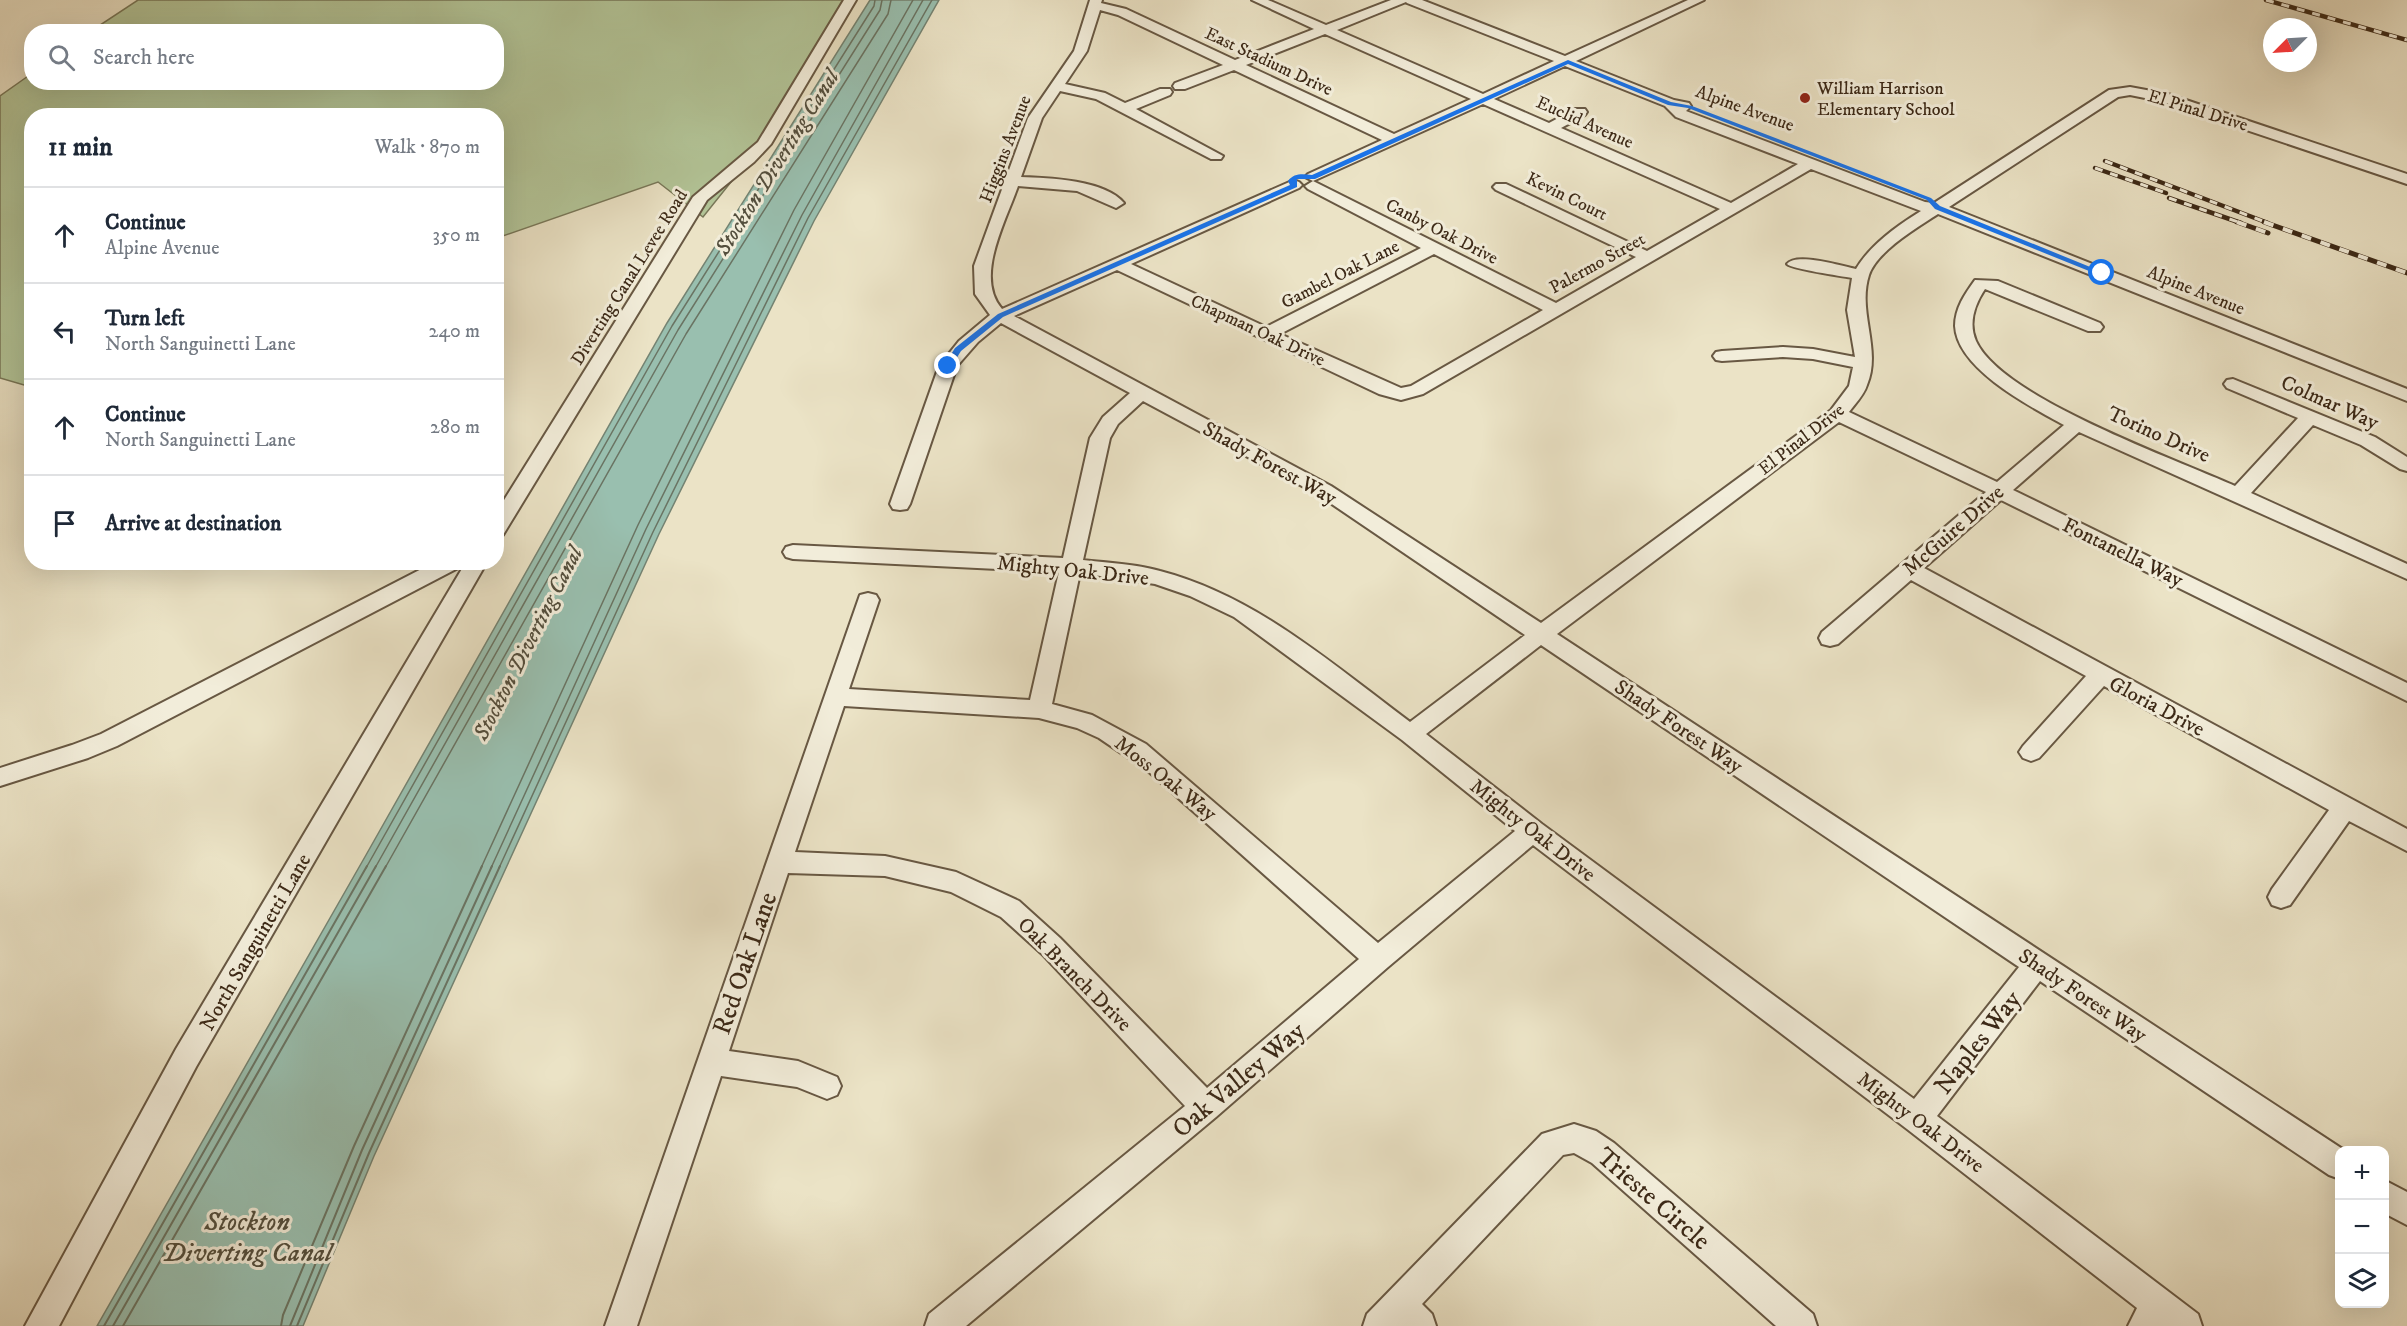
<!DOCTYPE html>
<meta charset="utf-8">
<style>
:root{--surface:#fff;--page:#f2f2f3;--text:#1f2937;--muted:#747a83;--line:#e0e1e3}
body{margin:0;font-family:"IM FELL DW Pica",serif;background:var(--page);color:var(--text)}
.controls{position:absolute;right:18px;bottom:18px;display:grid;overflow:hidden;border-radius:12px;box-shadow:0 6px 24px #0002}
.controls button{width:54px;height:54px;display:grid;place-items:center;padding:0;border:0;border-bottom:2px solid var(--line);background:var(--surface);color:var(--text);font:30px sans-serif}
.compass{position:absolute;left:2263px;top:18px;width:54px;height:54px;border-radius:50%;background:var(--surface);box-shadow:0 6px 24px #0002;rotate:246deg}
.stop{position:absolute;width:18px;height:18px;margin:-14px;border:4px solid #1a73e8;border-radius:50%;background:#fff}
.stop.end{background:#1a73e8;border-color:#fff;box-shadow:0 2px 6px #0008}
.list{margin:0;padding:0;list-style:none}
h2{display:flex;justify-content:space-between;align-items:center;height:78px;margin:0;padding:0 24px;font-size:26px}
h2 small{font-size:20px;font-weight:400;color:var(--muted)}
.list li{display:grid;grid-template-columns:39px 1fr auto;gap:18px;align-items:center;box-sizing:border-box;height:96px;padding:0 24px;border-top:2px solid var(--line)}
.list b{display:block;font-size:22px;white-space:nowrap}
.list p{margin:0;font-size:20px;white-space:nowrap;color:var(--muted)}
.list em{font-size:20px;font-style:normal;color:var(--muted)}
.icon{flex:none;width:33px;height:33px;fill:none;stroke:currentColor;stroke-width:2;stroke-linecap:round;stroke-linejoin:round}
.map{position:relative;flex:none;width:2407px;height:1326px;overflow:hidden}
.search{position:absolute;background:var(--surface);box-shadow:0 6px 24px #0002;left:24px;top:24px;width:480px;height:66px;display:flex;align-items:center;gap:15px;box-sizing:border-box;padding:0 21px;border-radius:24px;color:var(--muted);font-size:22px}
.panel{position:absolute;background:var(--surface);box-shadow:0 6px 24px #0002;left:24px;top:108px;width:480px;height:462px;border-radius:24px}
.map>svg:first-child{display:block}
.green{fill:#b3c598;stroke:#787758;stroke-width:1.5}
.water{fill:#99bfaf;stroke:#748372;stroke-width:1.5}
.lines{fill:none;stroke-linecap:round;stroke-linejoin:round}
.shore-far1{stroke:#6a7463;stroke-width:1.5}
.shore{stroke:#6a7463;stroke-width:2}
.minor-casing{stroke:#685843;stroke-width:4}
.minor{fill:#f2edda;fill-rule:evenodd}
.rail-far1-casing{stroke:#3c2917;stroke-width:4.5}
.rail-casing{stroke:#3c2917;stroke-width:5}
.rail-far1{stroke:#f2edda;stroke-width:3;stroke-dasharray:8;stroke-linecap:butt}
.rail{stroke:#f2edda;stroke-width:4;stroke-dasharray:10;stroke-linecap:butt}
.route{fill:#1a73e8}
.poi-dot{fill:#8f2418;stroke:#f2edda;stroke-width:2}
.labels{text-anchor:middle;stroke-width:6;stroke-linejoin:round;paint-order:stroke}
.far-street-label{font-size:18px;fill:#3c2917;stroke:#f2edda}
.far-poi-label{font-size:18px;fill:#3c2917;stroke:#f2edda;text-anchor:start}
.street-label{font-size:21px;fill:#3c2917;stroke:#f2edda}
.water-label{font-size:22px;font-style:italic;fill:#534e3d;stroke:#f2edda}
.near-street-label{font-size:26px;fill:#3c2917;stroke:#f2edda}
.near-water-label{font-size:27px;font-style:italic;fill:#534e3d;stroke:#f2edda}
</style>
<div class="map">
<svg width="2407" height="1326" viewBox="0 0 2407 1326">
<rect width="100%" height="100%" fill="#ebe3c6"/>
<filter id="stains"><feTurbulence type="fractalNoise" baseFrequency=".00333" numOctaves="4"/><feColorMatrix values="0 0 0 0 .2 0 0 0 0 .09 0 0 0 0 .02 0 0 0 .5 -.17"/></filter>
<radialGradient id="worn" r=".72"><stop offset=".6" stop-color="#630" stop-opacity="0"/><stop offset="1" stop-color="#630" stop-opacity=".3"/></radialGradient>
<!-- green -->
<polygon class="green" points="138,0 852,0 751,157 703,217 658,182 497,238 496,116 32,116 31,387 0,378 0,96 31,74 32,82 496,82 496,32 91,31"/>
<!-- water -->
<polygon class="water" points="870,0 939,0 814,221 659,534 374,1156 303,1326 97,1326 366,855 667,323"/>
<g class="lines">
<!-- shore-far1 -->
<g class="shore-far1">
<polyline points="366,868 672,326 874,6 875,0"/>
<polyline points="375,868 678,330 880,10 882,0"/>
<polyline points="385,868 686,334 888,14 891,0"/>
<polyline points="481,868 638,525 794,210 913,0"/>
<polyline points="491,868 646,529 802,215 923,0"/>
<polyline points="499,868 653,532 808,218 932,0"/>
</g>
<!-- shore -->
<g class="shore">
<polyline points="104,1326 367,866"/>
<polyline points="113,1326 376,866"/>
<polyline points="123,1326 386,866"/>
<polyline points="281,1326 283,1315 354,1146 482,866"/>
<polyline points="290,1326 362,1150 492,866"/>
<polyline points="297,1326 369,1153 500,866"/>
</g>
<!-- minor casing -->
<g class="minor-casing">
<g id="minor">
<polygon points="844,0 856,0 771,144 754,162 707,200 506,530 503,535 496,537 496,513 693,197 758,142"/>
<path d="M 1090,0 L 1102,0 L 1101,3 L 1126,9 L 1235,60 L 1314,29 L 1252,0 L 1268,0 L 1326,25 L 1391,0 L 1422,0 L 1565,56 L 1688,0 L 1704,0 L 1576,61 L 1674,100 L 1689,103 L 1691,106 L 1686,111 L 1925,202 L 1934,203 L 2109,90 L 2130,87 L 2168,94 L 2407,174 L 2407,184 L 2160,101 L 2130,95 L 2118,97 L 1949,207 L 2407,389 L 2407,401 L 1938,214 C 1918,227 1877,251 1869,275 C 1857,312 1882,349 1867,385 C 1864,395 1855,404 1849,412 L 1997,482 L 2064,425 C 2031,407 1957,369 1955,326 C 1955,308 1965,294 1975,280 L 1998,281 L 2100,323 L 2103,327 L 2100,331 L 2088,331 L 1985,289 C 1975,304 1968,323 1976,341 C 2002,398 2175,459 2235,486 L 2298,418 L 2227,388 L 2224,384 L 2227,380 L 2233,379 L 2375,437 L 2407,457 L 2407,471 L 2400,469 L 2361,445 L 2313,425 L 2251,493 L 2407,564 L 2407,579 L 2079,432 L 2013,490 L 2407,683 L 2407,701 L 2001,500 L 1924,568 L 2407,829 L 2407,851 L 2349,821 L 2290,905 L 2281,908 L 2272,905 L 2268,897 L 2272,889 L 2329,810 L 2104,686 L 2039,758 L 2031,761 L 2023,758 L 2019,752 L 2023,746 L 2086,676 L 1911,580 L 1838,644 L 1830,646 L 1822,644 L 1819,638 L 1822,632 L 1986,492 L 1839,422 L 1557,634 L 2344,1150 L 2340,1150 L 2340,1179 L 2329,1175 L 2040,981 L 1937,1116 L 2198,1314 L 2202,1326 L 2128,1326 L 2137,1308 L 1907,1129 L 1533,845 L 1388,967 L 1216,1117 L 966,1326 L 925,1326 L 929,1314 L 1185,1106 L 1042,954 L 1001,917 L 951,892 L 885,876 L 788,873 L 729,1051 L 798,1061 L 837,1077 L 841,1086 L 837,1095 L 827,1099 L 797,1087 L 721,1076 L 637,1326 L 605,1326 L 860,595 L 868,593 L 876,595 L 879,600 L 849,689 L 1030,700 L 1059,572 L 793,559 L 786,557 L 783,552 L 786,547 L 793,545 L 1063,558 L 1090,438 L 1103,417 L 1130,393 L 1001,323 L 978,342 L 957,366 L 910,504 L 907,509 L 900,510 L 893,509 L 890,504 L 939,366 L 959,341 L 990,315 L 975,294 L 974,266 L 1028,118 L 1074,51 ZM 1406,2 L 1407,3 L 1554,61 L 1483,94 L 1337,30 ZM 1100,10 L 1118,15 L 1223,65 L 1175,83 L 1173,86 L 1175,89 L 1185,89 L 1234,70 L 1382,140 L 1308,174 L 1305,177 L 1313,181 L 1305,186 L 1308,189 L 1421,248 L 1266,327 L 1131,264 L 1299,188 L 1302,185 L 1299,182 L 1294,180 L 1002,309 C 974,277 1006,221 1018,186 L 1077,191 L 1116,208 L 1124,203 C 1105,180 1050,178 1021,177 L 1042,118 L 1060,91 L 1096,99 L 1211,159 L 1221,159 L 1223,156 L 1136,109 L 1170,95 L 1172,92 L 1170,89 L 1160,89 L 1125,103 L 1105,93 L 1065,84 L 1087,51 ZM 1325,34 L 1471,99 L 1394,134 L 1246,65 ZM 1565,66 L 1665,106 L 1676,117 L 1798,164 L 1731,203 L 1561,128 L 1585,115 L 1587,112 L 1585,109 L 1575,109 L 1549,123 L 1494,99 ZM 1483,104 L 1720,209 L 1647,251 L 1506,184 L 1496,184 L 1493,187 L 1496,190 L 1636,257 L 1556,303 L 1313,181 ZM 1811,169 L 1921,211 C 1897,226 1871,244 1856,269 C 1842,266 1796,252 1787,264 C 1791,269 1841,276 1852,278 L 1847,310 L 1855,357 L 1813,349 L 1783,347 L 1722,351 L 1716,352 L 1713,356 L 1716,360 L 1722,361 L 1783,357 L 1813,359 L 1853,367 L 1849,386 L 1831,410 L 1541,623 L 1331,486 L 1014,316 L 1117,270 L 1379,394 L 1401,400 L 1423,394 ZM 1434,254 L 1543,310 L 1411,386 L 1401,388 L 1280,334 ZM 1143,401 L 1317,494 L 1525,635 L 1410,722 C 1332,664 1256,596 1160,571 C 1136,564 1108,563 1083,560 L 1110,438 L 1118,424 ZM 1080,573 L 1155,584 L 1190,596 L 1234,617 L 1402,740 L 1515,831 L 1378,943 L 1146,744 L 1092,715 L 1052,704 ZM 1541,645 L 2019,967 L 1914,1099 L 1542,824 L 1426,734 ZM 844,706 L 1039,718 L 1077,728 L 1099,738 L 1149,772 L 1359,959 L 1207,1088 L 1060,938 L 1019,901 L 956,872 L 885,856 L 795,852 Z"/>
<polygon points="435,562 463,562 460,567 117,746 88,758 0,786 0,768 72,745 101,734"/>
<polygon points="466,562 487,562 196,1067 59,1326 25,1326 176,1049"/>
<polygon points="1574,1124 1596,1131 1614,1143 1813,1314 1817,1326 1776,1326 1592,1163 1574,1153 1563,1155 1422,1304 1432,1314 1436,1326 1363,1326 1367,1314 1542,1134"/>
<polygon points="2384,1180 2407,1192 2407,1225 2384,1213"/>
</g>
</g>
<!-- minor -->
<use href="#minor" class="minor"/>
<!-- rail-far1 casing -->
<g class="rail-far1-casing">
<g id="rail-far1">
<polyline points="2266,0 2407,40"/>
<polyline points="2105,161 2268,223"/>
<polyline points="2095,168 2166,193"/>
<polyline points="2169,198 2241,223"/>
</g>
</g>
<!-- rail casing -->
<g class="rail-casing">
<g id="rail">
<polyline points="2237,222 2268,233"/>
<polyline points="2264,222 2407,273"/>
</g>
</g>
<!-- rail-far1 -->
<use href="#rail-far1" class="rail-far1"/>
<!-- rail -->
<use href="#rail" class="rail"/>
</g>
<!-- route -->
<path class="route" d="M 1568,60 L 1671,102 L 1692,106 L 1931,198 L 1940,206 L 2105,273 L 2099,275 L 1935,209 L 1927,200 L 1688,108 L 1668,105 L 1568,64 L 1315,179 L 1297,179 L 1297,187 L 1003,317 L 961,351 L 951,367 L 944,366 L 955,348 L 998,314 L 1290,185 L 1288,181 C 1294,173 1302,174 1312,175 Z"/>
<!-- markers -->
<circle class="poi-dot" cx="1805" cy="98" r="6"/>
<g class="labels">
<!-- far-street labels -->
<g class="far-street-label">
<text transform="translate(1269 61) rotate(25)" y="6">East Stadium Drive</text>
<text transform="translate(1745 108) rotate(20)" y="6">Alpine Avenue</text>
<text transform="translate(2198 110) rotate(17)" y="6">El Pinal Drive</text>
<text transform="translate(1585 122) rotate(24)" y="6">Euclid Avenue</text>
<text transform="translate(1005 149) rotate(-69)" y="6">Higgins Avenue</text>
<text transform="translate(1567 196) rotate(26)" y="6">Kevin Court</text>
<text transform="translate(1442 231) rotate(27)" y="6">Canby Oak Drive</text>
<text transform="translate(1597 263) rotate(-29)" y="6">Palermo Street</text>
<text transform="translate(1340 274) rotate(-27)" y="6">Gambel Oak Lane</text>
<text transform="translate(629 277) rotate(-58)" y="6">Diverting Canal Levee Road</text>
<text transform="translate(2196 290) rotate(22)" y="6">Alpine Avenue</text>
<text transform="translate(1258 330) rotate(25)" y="6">Chapman Oak Drive</text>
<text transform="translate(1801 439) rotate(-38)" y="6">El Pinal Drive</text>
</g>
<!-- far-poi labels -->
<g class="far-poi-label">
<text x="1817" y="94">William Harrison<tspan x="1817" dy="21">Elementary School</tspan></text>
</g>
<!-- street labels -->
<g class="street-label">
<text transform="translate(2330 402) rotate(24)" y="7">Colmar Way</text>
<text transform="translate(2159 434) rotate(24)" y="7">Torino Drive</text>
<text transform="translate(1270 463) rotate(29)" y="7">Shady Forest Way</text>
<text transform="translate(1953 530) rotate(-41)" y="7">McGuire Drive</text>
<text transform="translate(2123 552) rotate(26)" y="7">Fontanella Way</text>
<text transform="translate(1073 570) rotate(6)" y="7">Mighty Oak Drive</text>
<text transform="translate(2157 706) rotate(28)" y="7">Gloria Drive</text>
<text transform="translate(1679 726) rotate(34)" y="7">Shady Forest Way</text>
<text transform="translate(1166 778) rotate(38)" y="7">Moss Oak Way</text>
<text transform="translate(1533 830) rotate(38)" y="7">Mighty Oak Drive</text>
<text transform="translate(255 942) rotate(-60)" y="7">North Sanguinetti Lane</text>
<text transform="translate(1075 974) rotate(45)" y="7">Oak Branch Drive</text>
<text transform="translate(2083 995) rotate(34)" y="7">Shady Forest Way</text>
<text transform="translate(1921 1122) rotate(37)" y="7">Mighty Oak Drive</text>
</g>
<!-- water labels -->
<g class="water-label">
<text transform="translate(776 162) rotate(-58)" y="8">Stockton Diverting Canal</text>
<text transform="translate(527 643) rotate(-63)" y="8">Stockton Diverting Canal</text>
</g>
<!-- near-street labels -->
<g class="near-street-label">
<text transform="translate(744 963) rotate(-71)" y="9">Red Oak Lane</text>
<text transform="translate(1977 1042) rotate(-52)" y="9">Naples Way</text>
<text transform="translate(1238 1079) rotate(-40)" y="9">Oak Valley Way</text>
<text transform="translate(1654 1198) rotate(41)" y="9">Trieste Circle</text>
</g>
<!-- near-water labels -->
<g class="near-water-label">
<text x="247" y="1230">Stockton<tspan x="247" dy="31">Diverting Canal</tspan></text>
</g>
</g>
<rect width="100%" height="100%" filter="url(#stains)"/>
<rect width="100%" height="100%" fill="url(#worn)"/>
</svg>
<div class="controls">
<button>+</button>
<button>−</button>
<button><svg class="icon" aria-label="layers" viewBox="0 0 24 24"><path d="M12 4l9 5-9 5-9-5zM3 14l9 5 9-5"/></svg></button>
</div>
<svg class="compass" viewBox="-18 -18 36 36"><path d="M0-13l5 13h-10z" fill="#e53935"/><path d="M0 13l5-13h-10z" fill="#747a83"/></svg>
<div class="stop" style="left:2102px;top:273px"></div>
<div class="stop end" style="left:948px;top:366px"></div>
<div class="search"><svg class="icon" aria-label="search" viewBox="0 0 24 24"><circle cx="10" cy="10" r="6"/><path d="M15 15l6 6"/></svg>Search here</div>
<section class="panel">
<h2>11 min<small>Walk · 870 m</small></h2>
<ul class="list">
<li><svg class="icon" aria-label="ahead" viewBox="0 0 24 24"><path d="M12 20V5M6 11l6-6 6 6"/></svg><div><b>Continue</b><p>Alpine Avenue</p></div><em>350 m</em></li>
<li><svg class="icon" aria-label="left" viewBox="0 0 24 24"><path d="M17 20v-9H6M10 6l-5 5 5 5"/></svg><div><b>Turn left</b><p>North Sanguinetti Lane</p></div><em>240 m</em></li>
<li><svg class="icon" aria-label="ahead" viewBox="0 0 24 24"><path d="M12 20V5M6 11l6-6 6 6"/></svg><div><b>Continue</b><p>North Sanguinetti Lane</p></div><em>280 m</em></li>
<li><svg class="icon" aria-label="arrive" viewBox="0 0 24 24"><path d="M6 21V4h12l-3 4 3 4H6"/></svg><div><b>Arrive at destination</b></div></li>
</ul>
</section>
</div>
